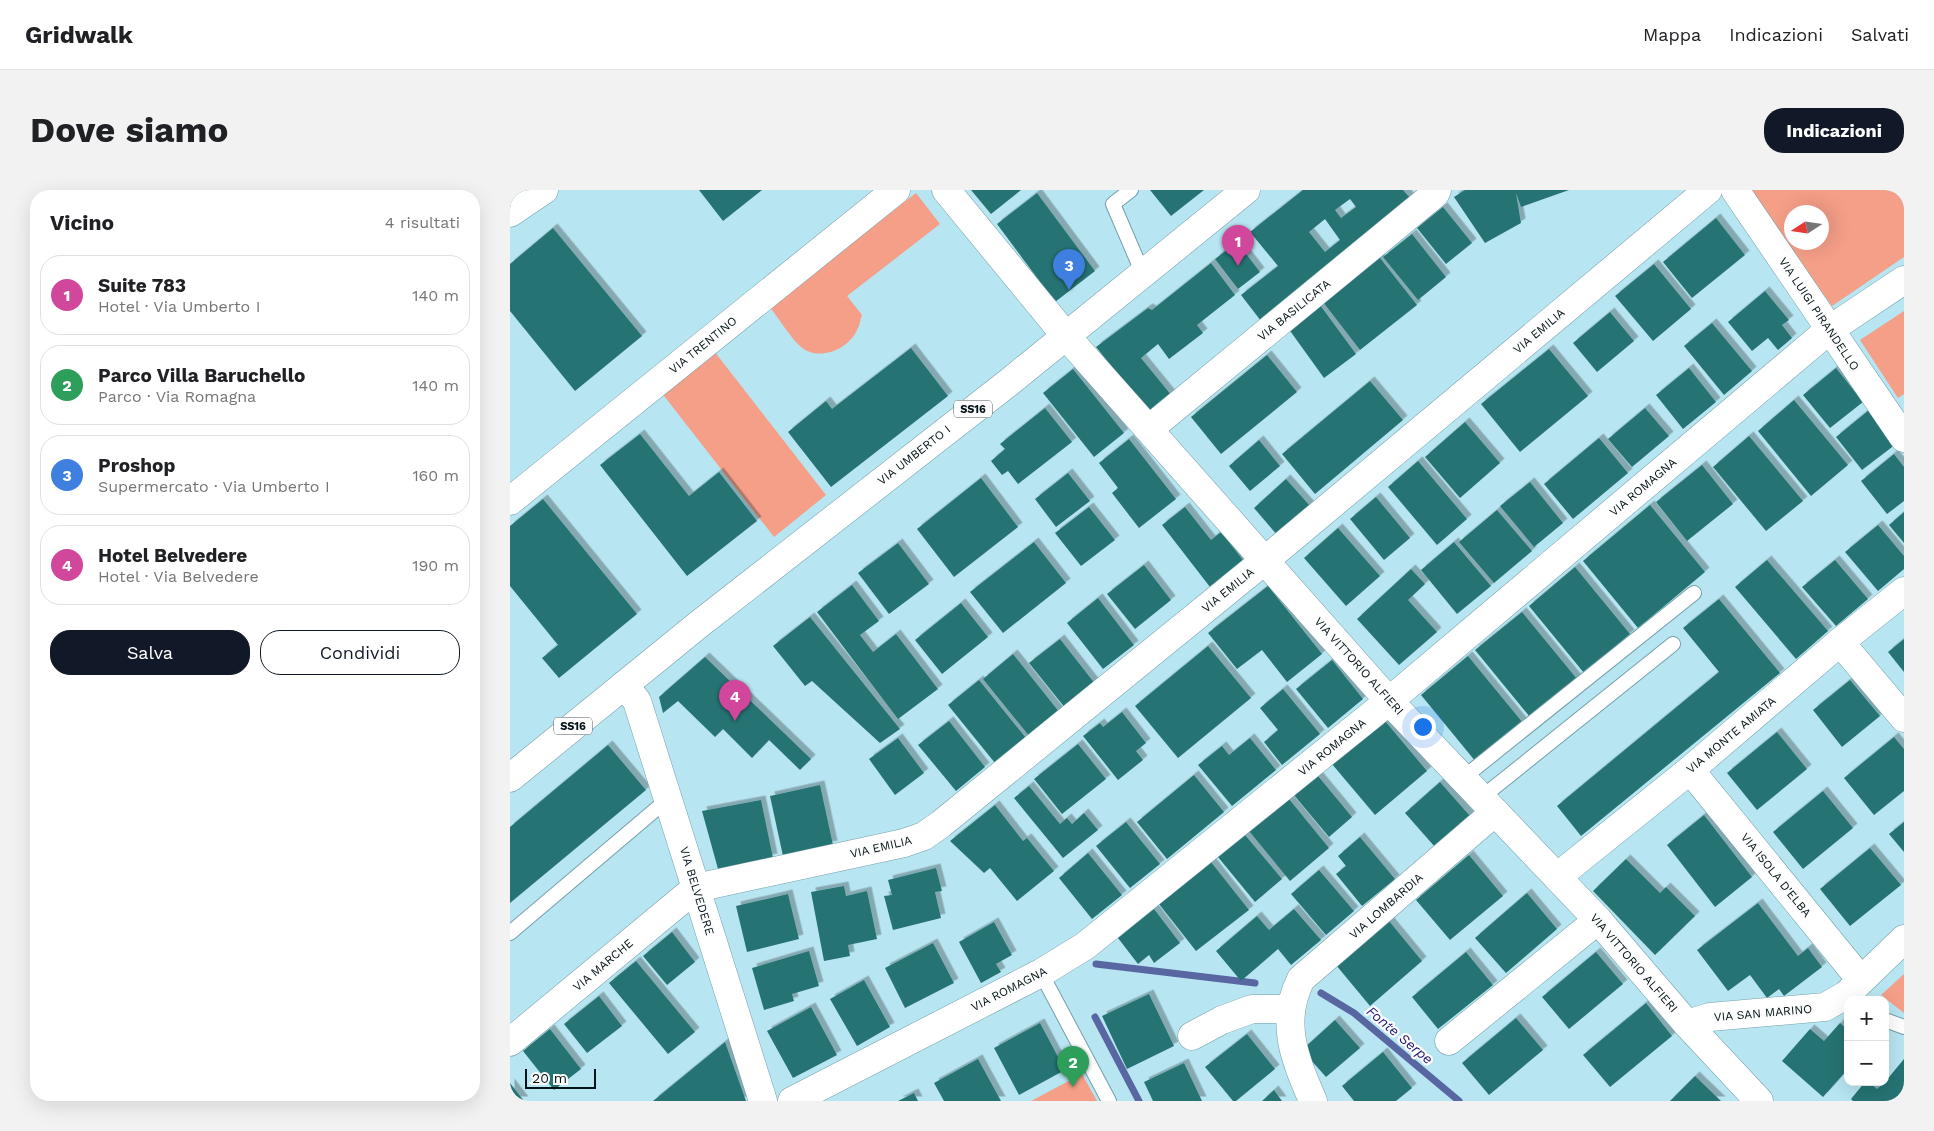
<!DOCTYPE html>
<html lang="it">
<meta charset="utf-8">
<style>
:root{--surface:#fff;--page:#f2f2f2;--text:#202124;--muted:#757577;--line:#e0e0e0;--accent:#111827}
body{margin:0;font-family:"Work Sans",sans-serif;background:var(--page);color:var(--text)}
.controls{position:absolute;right:15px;bottom:15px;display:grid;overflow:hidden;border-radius:10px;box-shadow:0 5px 20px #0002}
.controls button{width:45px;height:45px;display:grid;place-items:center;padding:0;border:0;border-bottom:1px solid var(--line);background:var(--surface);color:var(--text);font:25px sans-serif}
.compass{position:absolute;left:1274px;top:15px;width:45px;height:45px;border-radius:50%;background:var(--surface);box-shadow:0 5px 20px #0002;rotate:258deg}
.scale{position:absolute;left:15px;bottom:12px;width:71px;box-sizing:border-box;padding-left:5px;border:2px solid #021216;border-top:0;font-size:14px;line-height:18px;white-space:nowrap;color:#021216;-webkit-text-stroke:4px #fdfdfd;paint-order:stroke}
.you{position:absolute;left:912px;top:536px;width:18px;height:18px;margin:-12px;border:4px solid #fff;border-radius:50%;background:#1a73e8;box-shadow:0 0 0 8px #1a73e833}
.badge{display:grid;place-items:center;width:32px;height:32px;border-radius:50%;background:var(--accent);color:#fff;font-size:16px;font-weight:700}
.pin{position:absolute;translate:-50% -41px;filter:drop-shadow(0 1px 2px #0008)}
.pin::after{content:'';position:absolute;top:26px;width:18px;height:15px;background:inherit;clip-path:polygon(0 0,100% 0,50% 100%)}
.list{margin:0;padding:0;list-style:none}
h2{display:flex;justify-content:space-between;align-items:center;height:65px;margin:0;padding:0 20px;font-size:21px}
h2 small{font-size:16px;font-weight:400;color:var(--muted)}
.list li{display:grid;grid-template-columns:32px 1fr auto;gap:15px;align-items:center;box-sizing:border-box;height:80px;margin:0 10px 10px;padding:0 10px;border:1px solid var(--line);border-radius:20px}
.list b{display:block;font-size:19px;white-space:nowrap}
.list p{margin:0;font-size:16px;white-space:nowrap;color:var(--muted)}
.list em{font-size:16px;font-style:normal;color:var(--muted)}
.actions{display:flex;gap:10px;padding:15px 20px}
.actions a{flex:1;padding:11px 0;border:1px solid var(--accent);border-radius:20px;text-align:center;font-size:18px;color:var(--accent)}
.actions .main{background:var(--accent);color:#fff}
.map{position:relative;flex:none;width:1394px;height:911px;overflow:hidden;border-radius:20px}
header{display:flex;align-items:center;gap:30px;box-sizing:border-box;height:70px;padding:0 25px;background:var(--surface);border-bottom:1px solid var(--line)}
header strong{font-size:24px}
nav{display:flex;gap:28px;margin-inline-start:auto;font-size:18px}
.intro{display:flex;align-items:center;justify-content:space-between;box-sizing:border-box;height:120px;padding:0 30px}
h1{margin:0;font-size:35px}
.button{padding:12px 22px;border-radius:20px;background:var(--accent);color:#fff;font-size:18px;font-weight:700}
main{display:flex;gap:30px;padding:0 30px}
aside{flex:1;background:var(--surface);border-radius:20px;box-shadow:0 5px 20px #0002}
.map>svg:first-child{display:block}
.green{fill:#f59e88;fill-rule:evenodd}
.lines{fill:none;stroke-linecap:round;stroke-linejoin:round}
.stream{stroke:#5867a1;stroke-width:7}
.building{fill:#287373;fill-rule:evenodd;filter:url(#shadow)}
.service-casing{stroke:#73a0ab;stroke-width:16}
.minor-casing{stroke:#73a0ab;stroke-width:29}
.primary-casing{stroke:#73a0ab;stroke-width:29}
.service{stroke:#fff;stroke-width:14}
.minor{stroke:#fff;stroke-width:28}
.primary{stroke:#fff;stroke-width:28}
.labels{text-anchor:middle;stroke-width:4.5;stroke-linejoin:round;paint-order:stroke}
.shield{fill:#fdfdfd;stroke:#4d585b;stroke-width:1}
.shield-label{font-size:11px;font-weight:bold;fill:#021216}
.street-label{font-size:12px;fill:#021216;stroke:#fdfdfd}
.water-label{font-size:14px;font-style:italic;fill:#1c1674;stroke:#fdfdfd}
</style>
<header>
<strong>Gridwalk</strong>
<nav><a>Mappa</a><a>Indicazioni</a><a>Salvati</a></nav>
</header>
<div class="intro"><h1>Dove siamo</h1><a class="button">Indicazioni</a></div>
<main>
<aside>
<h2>Vicino<small>4 risultati</small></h2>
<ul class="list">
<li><span class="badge" style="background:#d1479c">1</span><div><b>Suite 783</b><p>Hotel · Via Umberto I</p></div><em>140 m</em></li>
<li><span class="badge" style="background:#2e9e5b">2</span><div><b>Parco Villa Baruchello</b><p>Parco · Via Romagna</p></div><em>140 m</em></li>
<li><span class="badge" style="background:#3f7fe0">3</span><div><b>Proshop</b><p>Supermercato · Via Umberto I</p></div><em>160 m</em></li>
<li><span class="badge" style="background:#d1479c">4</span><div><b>Hotel Belvedere</b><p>Hotel · Via Belvedere</p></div><em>190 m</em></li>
</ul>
<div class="actions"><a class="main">Salva</a><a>Condividi</a></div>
</aside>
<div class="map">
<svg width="1394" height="911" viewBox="0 0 1394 911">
<defs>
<filter id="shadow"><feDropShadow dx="4.5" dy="-4.5" stdDeviation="0" flood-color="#0004"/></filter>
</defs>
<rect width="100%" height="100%" fill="#b7e5f1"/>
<!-- green -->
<g class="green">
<path d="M 1241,0 L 1394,0 L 1394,67 L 1322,116 L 1241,5 ZM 1282,22 L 1312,22 L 1312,52 L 1282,52 Z"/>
<path d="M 406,3 L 430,34 L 337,106 L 352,125 C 350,130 350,135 347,140 C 339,159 309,172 291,157 C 280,147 269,129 260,117 Z"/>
<polygon points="1394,121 1394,204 1388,208 1350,150"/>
<polygon points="204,161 316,305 264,347 151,202"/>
<polygon points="1394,784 1394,823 1371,805"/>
<polygon points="572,884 587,911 521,911"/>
</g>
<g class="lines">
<!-- stream -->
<g class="stream">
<polyline points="586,774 745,793"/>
<polyline points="811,803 844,823 949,911"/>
<polyline points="585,827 629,911"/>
</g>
</g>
<!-- building -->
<g class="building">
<polygon points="189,0 252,0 213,31"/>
<polygon points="461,0 511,0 481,24"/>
<polygon points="640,0 694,0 661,26"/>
<path d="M 793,0 L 893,0 L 902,10 L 751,131 L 731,105 L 768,76 L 740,42 ZM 840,9 L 846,17 L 831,28 L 825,20 ZM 815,29 L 830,50 L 815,62 L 799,42 Z"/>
<polygon points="955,0 1059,0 1011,17 1006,3 1011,33 975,53 944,7"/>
<polygon points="527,3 585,81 545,112 487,34"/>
<polygon points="933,17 962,53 936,74 907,38"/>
<polygon points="1206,28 1235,65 1182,108 1153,72"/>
<polygon points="43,38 132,146 65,201 0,121 0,74"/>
<polygon points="902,44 936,87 908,110 873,67"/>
<polygon points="727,52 750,82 728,99 705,69"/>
<polygon points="870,68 907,115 850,160 813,112"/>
<polygon points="701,73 725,105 687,135 693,143 659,169 648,154 631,168 662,206 640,224 586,157 638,118 642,120"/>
<polygon points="1144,74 1181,119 1143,151 1105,106"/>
<polygon points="1255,101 1279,130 1272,135 1282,148 1268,160 1258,148 1242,161 1218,132"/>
<polygon points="810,115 846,164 814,188 778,138"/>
<polygon points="1100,122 1124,151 1087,182 1063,153"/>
<polygon points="1202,133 1242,181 1214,205 1174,156"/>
<polygon points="401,158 438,206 321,297 278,242 316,211 322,219"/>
<polygon points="1039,159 1078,206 1010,262 971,214"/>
<polygon points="757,165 787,202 711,264 681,227"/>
<polygon points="1179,178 1206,212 1173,239 1146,205"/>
<polygon points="1326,178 1353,212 1320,238 1293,205"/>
<polygon points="563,179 614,243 584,267 533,203"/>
<polygon points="860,191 893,230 805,304 772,264"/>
<polygon points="1284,210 1338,275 1301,306 1248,241"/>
<polygon points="535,218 562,252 508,294 498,281 492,285 481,271 495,259 490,254"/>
<polygon points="1135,218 1159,246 1122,277 1098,249"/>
<polygon points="1359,220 1386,254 1352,280 1326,247"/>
<polygon points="955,232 990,273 950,308 915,267"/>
<polygon points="130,244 179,306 209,282 247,331 177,386 90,275"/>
<polygon points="1239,246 1293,311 1256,341 1203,277"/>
<polygon points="1089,248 1118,283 1063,329 1034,294"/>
<polygon points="619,249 666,309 629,338 602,303 608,298 589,273"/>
<polygon points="749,250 770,276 740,301 719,276"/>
<polygon points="1384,264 1394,277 1394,311 1377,324 1351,291"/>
<polygon points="908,271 957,329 927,355 878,297"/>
<polygon points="1192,275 1223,314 1177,351 1146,312"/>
<polygon points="558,283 580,311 546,337 525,309"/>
<polygon points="471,288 508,337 444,387 407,339"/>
<polygon points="776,289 801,317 768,346 744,318"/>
<polygon points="1020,292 1053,333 1024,357 990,316"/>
<polygon points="866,307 900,348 874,370 840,329"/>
<polygon points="33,309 127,424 49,488 32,468 48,455 0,396 0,336"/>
<polygon points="1140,315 1195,382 1128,438 1073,371"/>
<polygon points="579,317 605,350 571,376 545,343"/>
<polygon points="675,317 701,350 711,342 733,370 700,397 652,335"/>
<polygon points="987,320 1022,361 984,393 949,352"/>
<polygon points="1394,322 1394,353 1379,335"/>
<polygon points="1368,335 1394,366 1394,379 1368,401 1335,362"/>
<polygon points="828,338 870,386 836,416 794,368"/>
<polygon points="524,352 556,393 493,443 460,402"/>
<polygon points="944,352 981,396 947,424 911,380"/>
<polygon points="388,353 419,394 379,424 348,383"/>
<polygon points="1257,370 1318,441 1286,469 1225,397"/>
<polygon points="1325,370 1358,409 1326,436 1292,397"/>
<polygon points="634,375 661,410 625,439 597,404"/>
<polygon points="1065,377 1120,444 1074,483 1019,416"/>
<polygon points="901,379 915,394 898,410 927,442 889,475 847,429"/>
<polygon points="342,395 369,431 350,445 363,462 386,444 428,499 388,529 307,422"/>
<polygon points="758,396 812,464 777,492 752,460 727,479 698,443"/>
<polygon points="588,408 624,455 593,479 557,433"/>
<polygon points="1209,409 1270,483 1071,646 1047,616 1209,482 1173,438"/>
<polygon points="451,413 478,447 432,484 405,450"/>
<polygon points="1012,422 1067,489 1020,527 965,460"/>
<polygon points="300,427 390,539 370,553 302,491 295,496 263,456"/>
<polygon points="550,449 586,495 556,519 519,473"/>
<polygon points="1394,449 1394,482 1378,462"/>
<polygon points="698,456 741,508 668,568 625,516"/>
<polygon points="503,464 550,523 520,547 473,489"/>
<polygon points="958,466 1013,533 966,572 911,505"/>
<polygon points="195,467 301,569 290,580 259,550 242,568 213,539 205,547 168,511 153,523 149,507"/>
<polygon points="822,470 853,509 818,538 786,499"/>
<polygon points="469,490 516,548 485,573 438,515"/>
<polygon points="1340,490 1370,526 1332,557 1303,520"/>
<polygon points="773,499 810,544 772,575 754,552 768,540 750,518"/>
<polygon points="612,522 636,553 626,561 633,570 608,590 573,546 590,533 593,537"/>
<polygon points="439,531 475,577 446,601 408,555"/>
<polygon points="875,531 917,581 865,625 822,574"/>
<polygon points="1267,542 1297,579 1247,620 1217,583"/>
<polygon points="1384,547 1394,559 1394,601 1364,625 1334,588"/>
<polygon points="388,548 414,583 385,605 359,569"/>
<polygon points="740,548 766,580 722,616 688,575 712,556 719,565"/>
<polygon points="568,554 596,589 552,624 524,589"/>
<polygon points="98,555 136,600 0,713 0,637"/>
<polygon points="684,585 714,622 657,669 627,632"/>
<polygon points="808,586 842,627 819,647 784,605"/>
<polygon points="930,592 960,626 925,657 895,623"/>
<polygon points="310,595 323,655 273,666 260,606"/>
<polygon points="519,596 550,634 557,628 562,634 574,623 588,640 553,668 504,608"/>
<polygon points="1313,601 1343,638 1293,679 1263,642"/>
<polygon points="779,609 819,658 780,691 739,641"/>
<polygon points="251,610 263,668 208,679 192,621"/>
<polygon points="485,615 513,651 517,648 544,681 507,711 480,678 474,683 440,651"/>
<polygon points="1194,625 1242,687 1205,717 1157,655"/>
<polygon points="616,632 650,674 620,698 586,656"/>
<polygon points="1394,632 1394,662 1379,644"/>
<polygon points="735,645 772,689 745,712 708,667"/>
<polygon points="850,647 885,689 852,716 826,684 836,676 828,666"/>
<polygon points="1360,658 1391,695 1340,736 1310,699"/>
<polygon points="578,663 612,705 582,729 549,688"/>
<polygon points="959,665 993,706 940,750 906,710"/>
<polygon points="1116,669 1150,703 1156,697 1185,726 1145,765 1083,701"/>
<polygon points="701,672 739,720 686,761 649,714"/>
<polygon points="426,678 432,701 425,702 431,728 383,740 374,706 382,705 378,690"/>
<polygon points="809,680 844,721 816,745 781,704"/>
<polygon points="334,696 336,706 357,701 367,749 338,755 340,766 314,771 301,702"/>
<polygon points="1017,703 1047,739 996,783 965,748"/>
<polygon points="278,704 289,749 237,762 226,716"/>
<polygon points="1248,713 1288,766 1298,758 1312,777 1274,806 1269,799 1257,808 1240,785 1218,801 1187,760"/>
<polygon points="644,719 670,753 644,773 639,765 628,774 608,748"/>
<polygon points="784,719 811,750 781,775 768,759 731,791 706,761 747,726 759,740"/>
<polygon points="879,731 912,771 860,816 826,775"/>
<polygon points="484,732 502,765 486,774 491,782 471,793 449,752"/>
<polygon points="162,742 185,772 157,795 133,766"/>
<polygon points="423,753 444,793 395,818 375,778"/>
<polygon points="299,761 309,796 282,804 284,811 254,820 242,778"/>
<polygon points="956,762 983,795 928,839 902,807"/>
<polygon points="1086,762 1113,794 1059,839 1032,807"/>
<polygon points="126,771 185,842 158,864 99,793"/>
<polygon points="354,790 380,837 347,856 320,809"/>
<polygon points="639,804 664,856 617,879 592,826"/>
<polygon points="89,806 112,836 77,863 54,834"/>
<polygon points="1136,813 1162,846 1100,897 1073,865"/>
<polygon points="301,817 327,865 283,888 257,841"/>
<polygon points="1006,828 1033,860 979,905 952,873"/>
<polygon points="825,830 850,858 816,887 792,860"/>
<polygon points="530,833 555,880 509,905 484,858"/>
<polygon points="1330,833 1338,840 1338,879 1313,907 1272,871 1300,839 1314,851"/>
<polygon points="40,839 71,879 44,900 13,861"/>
<polygon points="737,844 765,879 726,911 723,911 695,877"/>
<polygon points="215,852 236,911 143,911"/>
<polygon points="873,862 902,898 886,911 844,911 832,896"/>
<polygon points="468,869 491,911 434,911 424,893"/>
<polygon points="1394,869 1394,911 1343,911 1341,909 1355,892 1359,892 1367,899 1375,892"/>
<polygon points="674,873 692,911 643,911 634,892"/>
<polygon points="1185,886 1211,911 1160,911"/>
<polygon points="0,893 14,911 0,911"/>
<polygon points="764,900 772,911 752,911"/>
<polygon points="404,903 408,911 388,911"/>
</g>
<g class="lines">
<!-- service casing -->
<g class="service-casing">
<g id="service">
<polyline points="621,0 603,14 633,84"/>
<polyline points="953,588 1184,403"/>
<polyline points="971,608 1163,454"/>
<polyline points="0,743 158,609"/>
<polyline points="531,783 599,911"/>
<polyline points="1375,830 1394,837"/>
</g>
</g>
<!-- minor casing -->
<g class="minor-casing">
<g id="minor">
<polyline points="436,0 556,146 879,511 1088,730 1177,834 1249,911"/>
<polyline points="1225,0 1394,248"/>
<polyline points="0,23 34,0"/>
<polyline points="639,239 925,4 927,0"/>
<polyline points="0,311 386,0"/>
<polyline points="1330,452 1394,528"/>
<polyline points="114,495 127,511 253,911"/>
<polyline points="1180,580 1351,790"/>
<polyline points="1047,687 1180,580 1330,452 1394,401"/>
<polyline points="1177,834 1200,827 1315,817 1336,805 1394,749"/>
<polyline points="682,846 712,830 742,819 780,819"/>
<polyline points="939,851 1088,730"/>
<polyline points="0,852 186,698 394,653 414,646 431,634 765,362 1198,0"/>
<polyline points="282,911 531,783 575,756 879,511 1319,140 1394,90"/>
<path d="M 803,911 C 785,869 769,833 791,789 L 985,622"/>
</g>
</g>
<!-- primary casing -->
<g class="primary-casing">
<polyline id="primary" points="0,588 188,435 498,193 736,0"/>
</g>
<!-- service -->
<use href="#service" class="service"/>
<!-- minor -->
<use href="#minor" class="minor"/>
<!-- primary -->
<use href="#primary" class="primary"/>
</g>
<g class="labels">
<!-- shield labels -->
<g class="shield">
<rect x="444" y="210.5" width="38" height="17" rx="4"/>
<rect x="44" y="527.5" width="38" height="17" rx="4"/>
</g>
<g class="shield-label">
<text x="463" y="223">SS16</text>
<text x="63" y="540">SS16</text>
</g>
<!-- street labels -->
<g class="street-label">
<text transform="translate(784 120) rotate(-39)" y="4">VIA BASILICATA</text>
<text transform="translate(1309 124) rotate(56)" y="4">VIA LUIGI PIRANDELLO</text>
<text transform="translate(1029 141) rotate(-40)" y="4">VIA EMILIA</text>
<text transform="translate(193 155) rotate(-39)" y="4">VIA TRENTINO</text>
<text transform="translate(404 265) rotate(-38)" y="4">VIA UMBERTO I</text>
<text transform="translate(1133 297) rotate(-40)" y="4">VIA ROMAGNA</text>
<text transform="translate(718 400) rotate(-39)" y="4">VIA EMILIA</text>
<text transform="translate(849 476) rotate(48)" y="4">VIA VITTORIO ALFIERI</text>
<text transform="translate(1221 545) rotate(-40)" y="4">VIA MONTE AMIATA</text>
<text transform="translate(822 557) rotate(-39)" y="4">VIA ROMAGNA</text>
<text transform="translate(371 657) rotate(-13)" y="4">VIA EMILIA</text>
<text transform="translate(1266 685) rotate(51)" y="4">VIA ISOLA D'ELBA</text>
<text transform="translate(187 701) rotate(73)" y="4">VIA BELVEDERE</text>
<text transform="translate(876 716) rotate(-41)" y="4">VIA LOMBARDIA</text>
<text transform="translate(1124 773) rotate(49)" y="4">VIA VITTORIO ALFIERI</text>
<text transform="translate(93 775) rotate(-40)" y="4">VIA MARCHE</text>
<text transform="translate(499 799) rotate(-27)" y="4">VIA ROMAGNA</text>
<text transform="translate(1253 823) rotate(-5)" y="4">VIA SAN MARINO</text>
</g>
<!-- water labels -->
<g class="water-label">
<text transform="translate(890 845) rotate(40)" y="5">Fonte Serpe</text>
</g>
</g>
</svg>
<div class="controls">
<button>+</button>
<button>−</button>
</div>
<svg class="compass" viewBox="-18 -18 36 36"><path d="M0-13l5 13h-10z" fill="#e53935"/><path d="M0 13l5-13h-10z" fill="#757577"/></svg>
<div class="scale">20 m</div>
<div class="you"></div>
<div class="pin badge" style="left:728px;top:76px;background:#d1479c">1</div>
<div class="pin badge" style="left:563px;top:897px;background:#2e9e5b">2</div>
<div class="pin badge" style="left:559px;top:100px;background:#3f7fe0">3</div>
<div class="pin badge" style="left:225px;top:531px;background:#d1479c">4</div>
</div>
</main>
